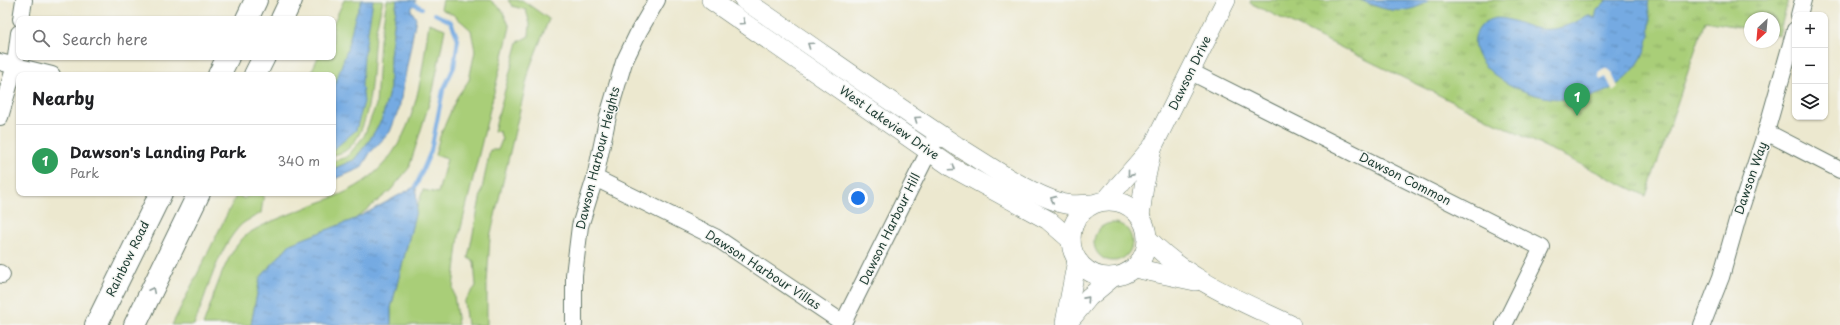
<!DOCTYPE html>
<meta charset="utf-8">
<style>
:root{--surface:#fff;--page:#f6f6f6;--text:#202124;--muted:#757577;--line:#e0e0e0;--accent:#111827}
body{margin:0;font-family:"Playpen Sans",sans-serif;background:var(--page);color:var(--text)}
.controls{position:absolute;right:12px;top:12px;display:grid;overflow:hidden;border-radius:8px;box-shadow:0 1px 3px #0004}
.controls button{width:36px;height:36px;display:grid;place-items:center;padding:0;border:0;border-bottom:1px solid var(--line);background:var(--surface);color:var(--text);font:20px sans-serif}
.compass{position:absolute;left:1744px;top:12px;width:36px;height:36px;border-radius:50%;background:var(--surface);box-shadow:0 1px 3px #0004;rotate:206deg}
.you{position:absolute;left:858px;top:198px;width:14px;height:14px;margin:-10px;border:3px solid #fff;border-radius:50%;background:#1a73e8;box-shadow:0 0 0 6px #1a73e833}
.badge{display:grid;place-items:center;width:26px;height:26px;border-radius:50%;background:var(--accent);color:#fff;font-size:13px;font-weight:700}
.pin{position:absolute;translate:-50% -33px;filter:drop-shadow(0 1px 2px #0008)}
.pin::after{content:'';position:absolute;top:21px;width:14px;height:12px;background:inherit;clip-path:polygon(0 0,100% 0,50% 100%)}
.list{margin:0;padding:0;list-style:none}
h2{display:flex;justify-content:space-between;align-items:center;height:52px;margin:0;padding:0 16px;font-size:17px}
h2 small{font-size:13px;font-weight:400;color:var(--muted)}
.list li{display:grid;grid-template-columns:26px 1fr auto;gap:12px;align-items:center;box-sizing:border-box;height:72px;padding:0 16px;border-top:1px solid var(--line)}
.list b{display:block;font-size:15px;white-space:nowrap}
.list p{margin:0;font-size:13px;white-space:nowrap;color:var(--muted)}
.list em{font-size:13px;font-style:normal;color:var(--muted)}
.icon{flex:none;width:22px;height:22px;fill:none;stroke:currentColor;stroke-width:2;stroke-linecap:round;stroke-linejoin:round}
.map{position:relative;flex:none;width:1840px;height:325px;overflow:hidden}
.search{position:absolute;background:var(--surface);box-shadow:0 1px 3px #0004;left:16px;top:16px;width:320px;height:44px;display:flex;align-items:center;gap:10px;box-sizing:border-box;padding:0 14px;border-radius:8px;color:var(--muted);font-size:15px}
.panel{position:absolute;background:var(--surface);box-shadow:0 1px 3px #0004;left:16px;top:72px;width:320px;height:124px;border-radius:8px}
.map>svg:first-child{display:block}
.grass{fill:#a9ce78;stroke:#648656}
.park{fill:url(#park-tufts);stroke:#648656}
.water{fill:url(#water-ripples);stroke:#4a748b}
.pier{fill:#ece8cf}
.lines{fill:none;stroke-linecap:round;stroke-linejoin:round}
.stream{stroke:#74aae2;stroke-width:4}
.minor-casing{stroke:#67796a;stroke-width:18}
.tertiary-casing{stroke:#67796a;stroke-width:20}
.secondary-casing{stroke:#67796a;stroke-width:24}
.minor{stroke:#fff;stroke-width:16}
.tertiary{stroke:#fff;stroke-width:19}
.secondary{stroke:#fff;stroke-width:22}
.oneway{stroke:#8f9e9a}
.labels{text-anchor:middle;stroke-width:3;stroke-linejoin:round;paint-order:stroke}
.street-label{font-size:12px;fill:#1f3d34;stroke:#f6f6f2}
</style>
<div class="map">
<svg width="1840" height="325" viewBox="0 0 1840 325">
<defs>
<pattern id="park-tufts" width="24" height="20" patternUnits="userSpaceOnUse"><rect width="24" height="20" fill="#a9ce78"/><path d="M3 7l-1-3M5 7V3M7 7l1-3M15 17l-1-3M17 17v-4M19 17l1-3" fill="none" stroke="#89a863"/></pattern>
<pattern id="water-ripples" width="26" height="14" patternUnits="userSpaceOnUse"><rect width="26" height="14" fill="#74aae2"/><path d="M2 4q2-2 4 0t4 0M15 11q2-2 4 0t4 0" fill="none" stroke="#5f8cb8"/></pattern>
</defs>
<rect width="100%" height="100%" fill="#f6f6f2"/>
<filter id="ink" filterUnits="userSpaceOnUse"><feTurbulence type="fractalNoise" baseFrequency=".025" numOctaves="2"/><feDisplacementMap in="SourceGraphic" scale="8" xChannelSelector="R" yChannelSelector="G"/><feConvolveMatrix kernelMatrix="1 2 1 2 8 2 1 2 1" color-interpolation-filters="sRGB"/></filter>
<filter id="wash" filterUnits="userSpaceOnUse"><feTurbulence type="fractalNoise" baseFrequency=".012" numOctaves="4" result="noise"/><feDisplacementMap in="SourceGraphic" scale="16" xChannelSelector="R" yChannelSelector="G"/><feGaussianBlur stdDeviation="0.9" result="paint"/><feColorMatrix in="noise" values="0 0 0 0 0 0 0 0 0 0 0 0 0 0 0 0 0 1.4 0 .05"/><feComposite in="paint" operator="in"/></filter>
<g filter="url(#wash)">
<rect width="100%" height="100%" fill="#ece8cf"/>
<!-- grass -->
<g class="grass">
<path d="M 344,0 L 383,0 C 380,12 377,24 375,36 C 371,67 374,132 345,151 C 342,153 337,154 333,155 L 333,75 L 310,75 L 318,57 L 333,57 L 333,24 Z"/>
<polygon points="387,0 397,0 390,57 390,88 382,119 369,141 354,160 333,169 333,161 347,157 364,136 376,105 380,40"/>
<polygon points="443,0 490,0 502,10 510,27 459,236 453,288 458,325 391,325 391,308 417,207 423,190 438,193 447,159 435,155 440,136 457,97 469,80 475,51 471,30 454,15 441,9"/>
<polygon points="508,0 522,0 549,19 530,67 490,237 487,283 487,325 467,325 464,302 476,286 474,261 468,258 490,150 498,150 502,140 500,132 494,131 518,42 529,36 530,24 526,10 512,6"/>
<path d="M 429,23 L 445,29 L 433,91 L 409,168 L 390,191 L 355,219 L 290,244 L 260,278 L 251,325 L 203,325 C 214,298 222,261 242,239 C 252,227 294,213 310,206 C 330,199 353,191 370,177 C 417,139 421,78 429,23 Z"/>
<path d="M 250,193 L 264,193 L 261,213 C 255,217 247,220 242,224 C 217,248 207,294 194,325 L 172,325 L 237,194 L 244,199 Z"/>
<circle cx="1113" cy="242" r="19"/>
</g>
<!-- park -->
<polygon class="park" points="1251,0 1788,0 1779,35 1774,34 1774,18 1750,18 1750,29 1705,21 1646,196 1250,3"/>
<!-- water -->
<g class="water">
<polygon points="362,0 373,0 364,56 362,85 364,102 356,130 333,150 333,90 347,50 355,17"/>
<polygon points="397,0 416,0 411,10 416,18 399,109 390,132 370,153 361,168 333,180 333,169 354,160 369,141 382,119 390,88 390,57"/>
<path d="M 1360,0 L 1430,0 C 1405,17 1386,11 1360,0 Z"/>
<path d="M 1607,0 L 1649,0 C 1647,8 1650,13 1650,21 C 1650,33 1647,48 1641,59 C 1587,148 1437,68 1483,24 C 1499,9 1521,27 1540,29 C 1558,31 1574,24 1588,15 L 1595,18 L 1597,10 Z"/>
<polygon points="416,186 417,207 391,308 391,325 251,325 260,278 290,244 355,219"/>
</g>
<!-- pier -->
<polygon class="pier" points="1602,69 1607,69 1611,72 1618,87 1613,91 1606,77 1600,80 1598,73"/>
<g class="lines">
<!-- stream -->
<g class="stream">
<polyline points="414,4 422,8"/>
<polyline points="416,186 431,151 443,90 454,67 458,39 451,22 435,14"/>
</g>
</g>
</g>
<g filter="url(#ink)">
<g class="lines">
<!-- minor casing -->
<g class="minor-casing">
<g id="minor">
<polyline points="1799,15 1803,0"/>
<polyline points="21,19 24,0"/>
<polyline points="0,62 52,75"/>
<polyline points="1191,72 1542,248 1504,325"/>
<polyline points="0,117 15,65 19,33"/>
<polyline points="1766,132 1840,170"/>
<polyline points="595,178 715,237 843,323"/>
<polyline points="0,273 2,275"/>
<polyline points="574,325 574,275 580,226 595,178 608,116 624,62 639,31 657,0"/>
<polyline points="842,325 929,151 939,134"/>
<polyline points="1702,325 1721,277 1738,217 1766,132 1795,30"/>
</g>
</g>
<!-- tertiary casing -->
<g class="tertiary-casing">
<g id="tertiary">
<polyline points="711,0 953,168 1048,220 1071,240"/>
<path d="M 744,0 C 815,48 885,99 957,146 C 990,166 1024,191 1061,203 C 1071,206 1081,205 1091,204"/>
<polyline points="1106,200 1153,146 1226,0"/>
<circle cx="1109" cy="239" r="38"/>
<polyline points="1140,216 1144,186 1152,149"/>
<path d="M 1148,239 C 1189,281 1239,300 1291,325"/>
<polyline points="1134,268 1195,281"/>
<polyline points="1065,323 1077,260"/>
<polyline points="1066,325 1089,297 1113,277"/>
</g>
</g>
<!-- secondary casing -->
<g class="secondary-casing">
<g id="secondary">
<polyline points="247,19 256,0"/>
<polyline points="282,19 291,0"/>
<polyline points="219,75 228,57"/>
<polyline points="255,75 264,57"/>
<polyline points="96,325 161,193"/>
<polyline points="135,325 199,193"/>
</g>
</g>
<!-- minor -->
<use href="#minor" class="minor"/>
<!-- tertiary -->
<use href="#tertiary" class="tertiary"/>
<!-- secondary -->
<use href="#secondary" class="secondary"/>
</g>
<!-- one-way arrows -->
<defs><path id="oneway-chevron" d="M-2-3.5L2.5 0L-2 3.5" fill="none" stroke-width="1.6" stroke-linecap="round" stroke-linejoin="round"/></defs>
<g class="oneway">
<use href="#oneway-chevron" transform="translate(743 22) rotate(35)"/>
<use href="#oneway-chevron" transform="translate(810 45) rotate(-145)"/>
<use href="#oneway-chevron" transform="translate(917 119) rotate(-145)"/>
<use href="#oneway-chevron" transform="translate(953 168) rotate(34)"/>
<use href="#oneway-chevron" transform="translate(1130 174) rotate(129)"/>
<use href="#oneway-chevron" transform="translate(1053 199) rotate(-156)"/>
<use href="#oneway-chevron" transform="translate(152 290) rotate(-64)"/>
<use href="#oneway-chevron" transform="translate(1087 299) rotate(-48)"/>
</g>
</g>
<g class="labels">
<!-- street labels -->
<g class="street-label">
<text transform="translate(1190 73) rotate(-64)" y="4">Dawson Drive</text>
<text transform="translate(889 123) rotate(35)" y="4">West Lakeview Drive</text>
<text transform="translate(598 158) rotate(-76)" y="4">Dawson Harbour Heights</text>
<text transform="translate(1751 178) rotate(-71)" y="4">Dawson Way</text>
<text transform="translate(1405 179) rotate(27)" y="4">Dawson Common</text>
<text transform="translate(890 229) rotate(-64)" y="4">Dawson Harbour Hill</text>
<text transform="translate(128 259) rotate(-64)" y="4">Rainbow Road</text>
<text transform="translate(763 270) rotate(33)" y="4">Dawson Harbour Villas</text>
</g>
</g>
</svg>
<div class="controls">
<button>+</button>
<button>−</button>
<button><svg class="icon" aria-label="layers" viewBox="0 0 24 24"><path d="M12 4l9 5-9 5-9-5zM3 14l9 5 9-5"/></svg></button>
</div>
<svg class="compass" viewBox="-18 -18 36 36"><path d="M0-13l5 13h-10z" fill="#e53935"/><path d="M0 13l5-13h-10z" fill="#757577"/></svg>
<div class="you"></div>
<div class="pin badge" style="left:1577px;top:116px;background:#2e9e5b">1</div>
<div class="search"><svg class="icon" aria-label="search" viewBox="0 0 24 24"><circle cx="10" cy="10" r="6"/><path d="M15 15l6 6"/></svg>Search here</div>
<section class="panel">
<h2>Nearby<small></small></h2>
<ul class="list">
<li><span class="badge" style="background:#2e9e5b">1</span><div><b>Dawson's Landing Park</b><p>Park</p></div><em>340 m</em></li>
</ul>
</section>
</div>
